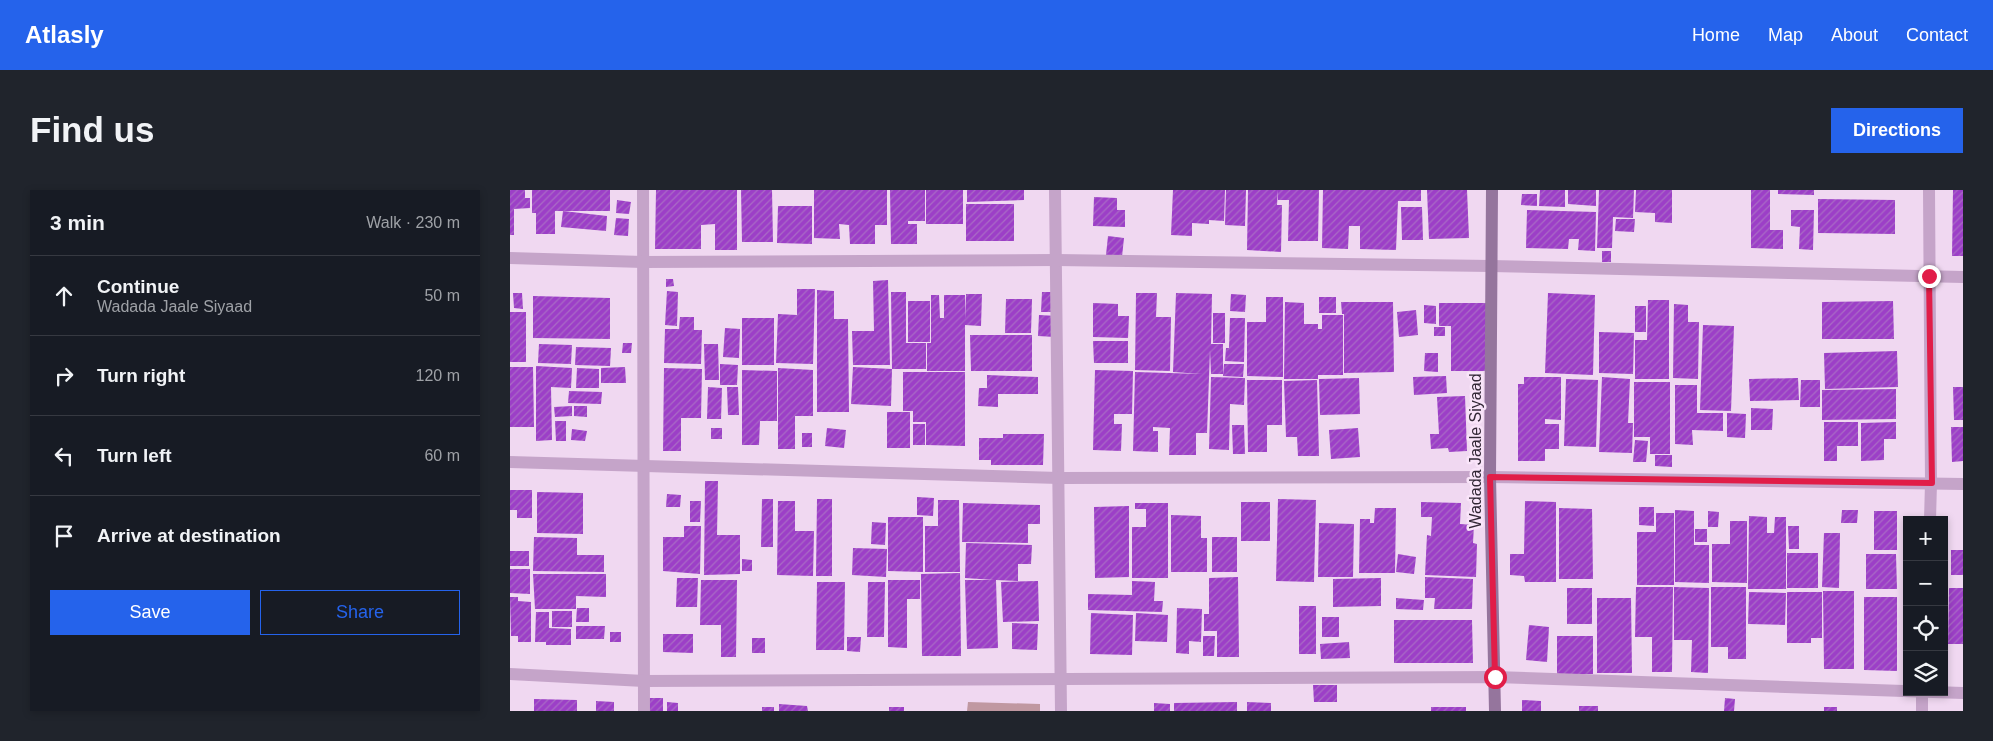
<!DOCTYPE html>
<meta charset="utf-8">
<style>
:root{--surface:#171b24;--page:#20242c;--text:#f1f3f6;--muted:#9ea1a6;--line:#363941;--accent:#2563eb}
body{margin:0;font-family:Helvetica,sans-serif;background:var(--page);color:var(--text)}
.controls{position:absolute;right:15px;bottom:15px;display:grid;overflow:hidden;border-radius:0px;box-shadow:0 2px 8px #0003}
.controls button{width:45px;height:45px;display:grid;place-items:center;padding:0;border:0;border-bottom:1px solid var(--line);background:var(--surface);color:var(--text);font:25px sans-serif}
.stop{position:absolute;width:15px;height:15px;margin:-11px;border:4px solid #e11d48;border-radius:50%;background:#fff}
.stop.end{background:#e11d48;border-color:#fff;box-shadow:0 1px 5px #0008}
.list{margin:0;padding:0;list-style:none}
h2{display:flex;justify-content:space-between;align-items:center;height:65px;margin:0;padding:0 20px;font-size:21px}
h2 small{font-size:16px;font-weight:400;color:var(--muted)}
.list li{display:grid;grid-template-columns:32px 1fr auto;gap:15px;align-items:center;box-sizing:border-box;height:80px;padding:0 20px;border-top:1px solid var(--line)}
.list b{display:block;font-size:19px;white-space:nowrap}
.list p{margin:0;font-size:16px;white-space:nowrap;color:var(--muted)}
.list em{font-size:16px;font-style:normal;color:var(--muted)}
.actions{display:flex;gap:10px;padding:15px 20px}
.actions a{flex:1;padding:11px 0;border:1px solid var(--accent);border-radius:0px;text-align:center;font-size:18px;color:var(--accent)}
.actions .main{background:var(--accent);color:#fff}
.icon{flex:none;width:28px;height:28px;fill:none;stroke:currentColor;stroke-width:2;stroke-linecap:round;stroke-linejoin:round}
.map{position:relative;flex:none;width:1453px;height:521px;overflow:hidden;border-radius:0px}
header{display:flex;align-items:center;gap:30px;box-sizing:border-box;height:70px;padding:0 25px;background:var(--accent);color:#fff}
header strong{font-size:24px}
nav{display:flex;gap:28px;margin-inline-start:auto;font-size:18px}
.intro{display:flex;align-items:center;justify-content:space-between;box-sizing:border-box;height:120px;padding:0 30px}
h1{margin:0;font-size:35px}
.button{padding:12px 22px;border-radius:0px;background:var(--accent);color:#fff;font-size:18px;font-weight:700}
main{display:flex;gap:30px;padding:0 30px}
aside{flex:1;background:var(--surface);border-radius:0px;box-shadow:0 2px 8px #0003}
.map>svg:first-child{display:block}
.park{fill:#c098a1}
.building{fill:url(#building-hatch)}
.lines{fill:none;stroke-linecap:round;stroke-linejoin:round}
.minor{stroke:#c5a4c9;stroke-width:12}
.secondary{stroke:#95759d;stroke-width:12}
.route{stroke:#e11d48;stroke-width:6}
.labels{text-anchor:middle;stroke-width:5;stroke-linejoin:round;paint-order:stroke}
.street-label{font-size:16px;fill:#312634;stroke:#f9e4f9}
</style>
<header>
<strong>Atlasly</strong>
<nav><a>Home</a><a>Map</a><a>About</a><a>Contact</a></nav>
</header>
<div class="intro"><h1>Find us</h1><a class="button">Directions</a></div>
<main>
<aside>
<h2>3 min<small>Walk · 230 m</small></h2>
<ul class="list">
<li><svg class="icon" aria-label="ahead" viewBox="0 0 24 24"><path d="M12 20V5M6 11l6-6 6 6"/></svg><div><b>Continue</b><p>Wadada Jaale Siyaad</p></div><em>50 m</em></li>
<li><svg class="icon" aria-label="right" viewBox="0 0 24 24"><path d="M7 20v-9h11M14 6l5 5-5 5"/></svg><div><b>Turn right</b></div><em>120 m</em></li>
<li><svg class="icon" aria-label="left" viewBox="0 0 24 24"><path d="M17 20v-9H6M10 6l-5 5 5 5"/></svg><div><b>Turn left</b></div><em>60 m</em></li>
<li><svg class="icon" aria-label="arrive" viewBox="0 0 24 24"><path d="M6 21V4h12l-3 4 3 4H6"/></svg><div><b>Arrive at destination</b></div></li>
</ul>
<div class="actions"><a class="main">Save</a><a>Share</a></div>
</aside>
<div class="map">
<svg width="1453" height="521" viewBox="0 0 1453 521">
<defs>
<pattern id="building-hatch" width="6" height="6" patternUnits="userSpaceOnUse" patternTransform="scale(1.25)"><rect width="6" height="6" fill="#9c3fc7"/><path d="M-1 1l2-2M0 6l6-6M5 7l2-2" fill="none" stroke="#a96bc5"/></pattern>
</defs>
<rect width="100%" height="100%" fill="#f0d8f1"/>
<!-- park -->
<polygon class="park" points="458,512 530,514 530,521 457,521"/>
<!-- building -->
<g class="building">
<polygon points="0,0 15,0 15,8 20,8 20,18 4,19 4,45 0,45"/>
<polygon points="22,0 100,0 100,21 45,21 45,44 26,44 26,23 22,23"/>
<polygon points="146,0 227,0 227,60 205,60 205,34 191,35 191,59 145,59"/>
<polygon points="231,0 262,0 263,52 232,52"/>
<polygon points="304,0 377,0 377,35 365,35 365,54 340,54 339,35 329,34 330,49 304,48"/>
<polygon points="380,0 415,0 415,31 398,31 398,34 407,34 407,54 381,54"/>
<rect x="416" y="0" width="37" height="34"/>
<polygon points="457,0 514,0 514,10 457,12"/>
<polygon points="663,0 715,0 714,31 699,30 699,34 682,33 682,46 661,45"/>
<polygon points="716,0 736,0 735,36 715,35"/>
<polygon points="738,0 768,0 767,15 772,15 771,62 737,60"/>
<polygon points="768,0 809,0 808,51 778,51 779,10 768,10"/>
<polygon points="813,0 911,0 911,11 888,11 886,60 850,59 850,36 839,36 838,59 812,58"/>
<polygon points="917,0 957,0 959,48 919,49"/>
<polygon points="1030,0 1055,0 1055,17 1029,16"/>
<polygon points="1058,0 1086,0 1086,16 1058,14"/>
<polygon points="1089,0 1124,0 1123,28 1103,27 1102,58 1087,58"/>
<polygon points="1126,0 1162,0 1162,33 1145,32 1145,23 1125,22"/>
<polygon points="1241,0 1260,0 1260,40 1273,40 1273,59 1241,58"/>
<polygon points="1268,0 1304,0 1304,5 1268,4"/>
<polygon points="1443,0 1453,0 1453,66 1442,66"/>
<polygon points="1012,4 1027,4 1027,16 1011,15"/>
<polygon points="584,7 607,8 607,20 615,20 615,37 583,36"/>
<polygon points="1308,9 1385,10 1385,44 1308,43"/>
<polygon points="107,10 121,12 119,24 106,23"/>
<rect x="456" y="14" width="48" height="37"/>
<polygon points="268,16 302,16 302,54 267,53"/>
<polygon points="891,17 912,17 913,50 892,50"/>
<polygon points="1017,20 1086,22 1085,61 1068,60 1069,49 1059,49 1058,59 1016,58"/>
<polygon points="1281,20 1304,20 1303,60 1289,59 1290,37 1281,36"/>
<polygon points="53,21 97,26 96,41 51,37"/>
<polygon points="106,28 119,29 118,46 104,45"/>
<polygon points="1106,29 1125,29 1124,42 1105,41"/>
<polygon points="598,46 614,48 612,67 596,65"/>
<rect x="1092" y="61" width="9" height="11"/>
<polygon points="156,89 163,89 164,96 156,97"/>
<polygon points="378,90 380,175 343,175 342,141 364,141 363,91"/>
<polygon points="287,99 305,99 303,174 266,173 268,124 287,125"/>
<polygon points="307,100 324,101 324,129 338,129 339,222 307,222"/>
<polygon points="157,101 168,102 167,136 155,135"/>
<polygon points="381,102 396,102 396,153 416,153 416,179 382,179"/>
<polygon points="532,102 551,102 550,122 531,122"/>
<polygon points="3,103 12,103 13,119 4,118"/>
<polygon points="626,103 647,103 646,127 661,127 660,181 625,180"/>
<polygon points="666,103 702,104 701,154 713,154 713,184 701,184 700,160 697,243 686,243 686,265 659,265 660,238 643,237 643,241 648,241 648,262 623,261 625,182 692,184 663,182"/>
<polygon points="1038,103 1085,105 1083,185 1035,183"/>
<polygon points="456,104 472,104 471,136 455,135 455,181 417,181 417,153 421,153 421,105 429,105 430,128 434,128 434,105 455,105 456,129"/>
<polygon points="721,104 736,105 735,122 720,121"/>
<polygon points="23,106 100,108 100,149 23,148"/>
<polygon points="756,107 773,107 773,187 737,186 737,132 756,132"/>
<rect x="809" y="107" width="17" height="16"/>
<polygon points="496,109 522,109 521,143 495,143"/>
<polygon points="1138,110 1159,110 1159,189 1125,189 1125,150 1137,150"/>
<rect x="398" y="111" width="22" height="41"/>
<polygon points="1383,111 1384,149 1312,149 1312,112"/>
<polygon points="775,112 794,113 794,134 808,134 808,139 812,139 812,125 833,125 833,185 808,185 808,189 774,189"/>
<polygon points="831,112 883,112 884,182 834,183 834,124 832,124"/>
<polygon points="583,113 608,114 608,126 619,126 618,148 583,147"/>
<polygon points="929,113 976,113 977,181 941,181 941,136 929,136"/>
<polygon points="1164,114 1178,115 1178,132 1189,132 1188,189 1163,188"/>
<polygon points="914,115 926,116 926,134 914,133"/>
<rect x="1125" y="116" width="11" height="26"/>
<polygon points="906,120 908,145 889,147 887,122"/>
<rect x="0" y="122" width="16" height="50"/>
<rect x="703" y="123" width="12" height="30"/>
<polygon points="529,125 547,126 545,147 528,146"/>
<polygon points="170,127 184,127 184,140 192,140 191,174 154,173 155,139 169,139"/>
<rect x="232" y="128" width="32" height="47"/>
<polygon points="720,128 735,128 734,172 715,171 716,158 719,158"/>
<polygon points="1193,135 1224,136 1221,221 1190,220"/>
<rect x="924" y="137" width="11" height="9"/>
<polygon points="215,138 230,139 229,168 213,167"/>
<polygon points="1089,142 1124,143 1123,184 1089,183"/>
<polygon points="460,145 522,145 522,181 461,181"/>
<polygon points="583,151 618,151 618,173 584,173"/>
<polygon points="113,153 122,153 121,163 112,163"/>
<polygon points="29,154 62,155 61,174 28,173"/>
<polygon points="194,154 208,154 209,190 195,190"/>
<polygon points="66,157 101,158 100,176 65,175"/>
<polygon points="1387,161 1388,197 1315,199 1314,163"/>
<polygon points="915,163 928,163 928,182 914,181"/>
<polygon points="210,174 228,175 227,195 210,195"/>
<polygon points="714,174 734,174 733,187 713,186"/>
<polygon points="26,176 62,178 61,198 41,197 42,250 26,251"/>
<polygon points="0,177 23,177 24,237 0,237"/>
<polygon points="115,177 116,193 91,193 91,178"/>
<polygon points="343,177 382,179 381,216 341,214"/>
<polygon points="67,178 89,179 89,198 66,198"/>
<polygon points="154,178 192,179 191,228 171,228 171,261 153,261"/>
<polygon points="268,178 303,180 303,226 285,226 285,259 268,259"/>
<polygon points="232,180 267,181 267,231 250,231 249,255 232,255"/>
<polygon points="585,180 623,181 622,224 604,224 604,234 612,234 611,261 583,260"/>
<polygon points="393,182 455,182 455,256 416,255 416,232 403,232 403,221 393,221"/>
<polygon points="477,185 528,187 528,204 488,204 488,217 468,216 469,198 477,198"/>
<polygon points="936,186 937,203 904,205 903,187"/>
<polygon points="701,187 735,188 734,215 720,214 719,260 699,259"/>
<polygon points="1014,187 1051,187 1051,230 1035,229 1035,234 1049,234 1049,259 1035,259 1035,271 1008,271 1008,194 1014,194"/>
<polygon points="1092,187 1120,189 1118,233 1123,233 1122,263 1089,262"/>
<polygon points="849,188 850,224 810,225 809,189"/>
<polygon points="1288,188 1289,210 1240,211 1239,189"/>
<polygon points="1056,189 1088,190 1086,257 1054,256"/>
<polygon points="737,190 772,190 772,235 757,235 757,262 738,262"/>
<polygon points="807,190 809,266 788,266 787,247 776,247 774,191"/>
<polygon points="1291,190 1310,190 1310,217 1290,217"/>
<polygon points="1124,192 1160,192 1160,264 1140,264 1140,247 1124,247"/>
<polygon points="1165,195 1187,195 1187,223 1213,223 1213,241 1182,240 1183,255 1165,254"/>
<polygon points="198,197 212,198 211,229 197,229"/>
<polygon points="217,197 228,197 229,225 218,225"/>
<polygon points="1443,197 1453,197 1453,230 1444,230"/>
<polygon points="1386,199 1386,229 1312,230 1312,200"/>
<polygon points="59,201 92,202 91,214 58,213"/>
<polygon points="955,206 957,261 939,262 938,258 921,259 920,244 929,244 927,207"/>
<polygon points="62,216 62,226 45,227 44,217"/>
<polygon points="64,216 77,216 77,227 64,226"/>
<polygon points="1241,218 1263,219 1262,240 1241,240"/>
<rect x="377" y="222" width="23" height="36"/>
<polygon points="1217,223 1236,224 1235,248 1217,247"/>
<polygon points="45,231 56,231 56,251 46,251"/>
<polygon points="1314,232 1348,232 1348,256 1327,256 1327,271 1314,271"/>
<polygon points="1386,232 1386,249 1374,249 1374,270 1351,271 1351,233"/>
<rect x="403" y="234" width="12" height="21"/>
<polygon points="722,235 734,235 735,264 723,264"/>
<polygon points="1441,237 1453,237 1453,271 1442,272"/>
<rect x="201" y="238" width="11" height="11"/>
<polygon points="317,238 336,240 334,258 315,256"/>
<polygon points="848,238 850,267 821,269 819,240"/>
<polygon points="62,239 77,241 75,251 61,250"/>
<rect x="292" y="243" width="10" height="14"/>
<polygon points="493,244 534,244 533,275 481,275 481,270 469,270 469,248 493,248"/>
<polygon points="1125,250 1138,251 1136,272 1123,272"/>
<polygon points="1145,265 1162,265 1162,277 1145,276"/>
<polygon points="195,291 208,291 207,345 230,345 230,384 194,385"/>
<polygon points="0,300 22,300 22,328 7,328 7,320 0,320"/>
<polygon points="27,302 73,303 73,344 27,343"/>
<polygon points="157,304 171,305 170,317 156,317"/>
<polygon points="407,307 424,308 423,326 407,325"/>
<polygon points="252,309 263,309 263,357 251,357"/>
<polygon points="307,309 322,309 322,386 306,386"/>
<polygon points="768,309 806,310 804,392 766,391"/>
<polygon points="428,310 449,310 450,382 415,382 415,336 428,336"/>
<polygon points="180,311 191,311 190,332 180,332"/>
<polygon points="268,311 285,311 285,341 304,341 303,386 267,385"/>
<polygon points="1015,311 1046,312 1046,392 1015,392 1014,386 1000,385 1000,364 1014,364"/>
<rect x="731" y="312" width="29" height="39"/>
<polygon points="911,312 951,313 950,334 964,335 963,353 967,354 966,387 915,385 917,345 921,346 922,327 911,327"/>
<polygon points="453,313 530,315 530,334 518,334 518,353 452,352"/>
<polygon points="625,313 658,313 658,388 622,388 622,337 636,337 636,319 625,319"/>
<polygon points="619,316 619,387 585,388 584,317"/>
<polygon points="1129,317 1144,317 1144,336 1129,335"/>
<polygon points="865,318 886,318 885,383 849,383 850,329 860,329 860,333 864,333"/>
<polygon points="1049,318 1082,319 1083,389 1049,389"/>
<polygon points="1165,320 1184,321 1184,355 1199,355 1199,393 1165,392"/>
<polygon points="1332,320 1348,320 1347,333 1331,333"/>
<polygon points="1198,321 1209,322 1208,337 1198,337"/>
<rect x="1364" y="321" width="23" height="39"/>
<polygon points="1146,323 1164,323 1164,395 1127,395 1127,342 1146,342"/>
<polygon points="661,325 691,326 691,348 697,348 697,382 661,382"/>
<polygon points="1239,326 1257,327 1257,343 1264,343 1265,327 1276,327 1276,399 1238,399"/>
<polygon points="378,327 413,327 413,382 378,381"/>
<polygon points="1220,331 1237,331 1237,393 1202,392 1202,354 1220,354"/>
<polygon points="362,332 376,333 375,355 361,354"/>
<polygon points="809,333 844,334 843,387 808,387"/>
<polygon points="174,336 191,336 190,384 153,381 153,347 174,347"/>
<polygon points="1278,336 1289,336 1289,359 1279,359"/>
<rect x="1185" y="339" width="12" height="13"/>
<polygon points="1314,343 1330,343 1329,398 1312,397"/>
<polygon points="24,347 67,348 67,365 94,365 94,382 23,381"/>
<rect x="702" y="347" width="25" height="35"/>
<polygon points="456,353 522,355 521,374 508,374 508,391 486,390 488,458 457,459 455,390 484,390 455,388"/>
<polygon points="343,358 377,359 376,387 342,385"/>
<rect x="1441" y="360" width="12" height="25"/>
<rect x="0" y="361" width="19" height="15"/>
<rect x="1277" y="363" width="31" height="35"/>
<polygon points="888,364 906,367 904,384 886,382"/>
<polygon points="1356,364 1386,364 1387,399 1356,399"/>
<polygon points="232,369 242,370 242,381 232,381"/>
<polygon points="0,379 20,379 20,404 0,403"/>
<polygon points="450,383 451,466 412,466 411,384"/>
<polygon points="23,384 96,384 96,407 66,406 66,419 25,419"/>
<polygon points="728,387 729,467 707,467 707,441 694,441 694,424 699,424 699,388"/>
<polygon points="915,387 963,389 962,419 924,419 925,408 915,408"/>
<polygon points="167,388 188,388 187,417 166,417"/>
<polygon points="871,388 871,416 823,417 823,389"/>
<polygon points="191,390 227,390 226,467 211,467 211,435 190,435"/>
<polygon points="378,390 410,390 410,409 397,409 397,458 378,457"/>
<polygon points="528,391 529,431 493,432 491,392"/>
<polygon points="622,391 645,392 644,411 653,411 652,422 578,420 578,404 622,405"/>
<polygon points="307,392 335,392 334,460 306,460"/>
<polygon points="358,392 375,392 374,447 357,447"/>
<polygon points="1126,397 1163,397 1162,482 1142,482 1142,447 1125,447"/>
<polygon points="1164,397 1199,398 1198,483 1181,482 1182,450 1164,450"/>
<polygon points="1201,397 1236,397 1236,469 1218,469 1218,457 1201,457"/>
<rect x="1057" y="398" width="25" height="36"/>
<polygon points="1439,398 1453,398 1453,454 1438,454"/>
<polygon points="1313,401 1344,401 1344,479 1314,479"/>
<polygon points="1239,402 1276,403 1275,435 1238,434"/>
<polygon points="1277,402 1312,402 1312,448 1301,448 1301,453 1277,453"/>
<polygon points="0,407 8,407 8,411 21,412 21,452 8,452 8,446 1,446"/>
<polygon points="1354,407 1387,407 1387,481 1354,480"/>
<polygon points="886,408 914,410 913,420 886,419"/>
<polygon points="1087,408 1121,408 1122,483 1087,483"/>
<rect x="789" y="416" width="17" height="48"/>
<polygon points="67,418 79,418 79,432 66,432"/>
<polygon points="667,418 692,419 691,452 679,451 679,464 666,463"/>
<rect x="42" y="421" width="20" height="16"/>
<polygon points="26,422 39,422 39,438 61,439 61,455 36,455 36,452 25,452"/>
<polygon points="581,423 623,425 622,465 580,464"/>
<polygon points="626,423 658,425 657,452 625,451"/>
<rect x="812" y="427" width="17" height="20"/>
<polygon points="884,430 962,430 963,473 884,473"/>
<polygon points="502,433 528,434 527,460 502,459"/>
<polygon points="1019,435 1039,437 1037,472 1016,470"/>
<polygon points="66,436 95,436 94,449 66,449"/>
<rect x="100" y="442" width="11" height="10"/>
<polygon points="153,444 183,444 183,463 153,462"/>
<polygon points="693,446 705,446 704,466 693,466"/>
<rect x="1047" y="446" width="36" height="38"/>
<polygon points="337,447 351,447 350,462 337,461"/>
<rect x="242" y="448" width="13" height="15"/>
<polygon points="839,452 840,468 811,469 810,454"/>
<polygon points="803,495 827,495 827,512 804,512"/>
<rect x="136" y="508" width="17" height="13"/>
<polygon points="1215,508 1225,509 1224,521 1214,521"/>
<polygon points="24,509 67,510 67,521 24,521"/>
<polygon points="1012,510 1031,511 1031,521 1012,521"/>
<polygon points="86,511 104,512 104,521 86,521"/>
<polygon points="157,512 168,513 168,521 157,521"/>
<polygon points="727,512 727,521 664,521 664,513"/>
<polygon points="737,512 761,513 761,521 737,521"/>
<polygon points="644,513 660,514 660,521 644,521"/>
<polygon points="269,514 297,516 298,521 269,521"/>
<rect x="1069" y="516" width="19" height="5"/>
<rect x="252" y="517" width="12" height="4"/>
<rect x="379" y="517" width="15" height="4"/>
<rect x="921" y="517" width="35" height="4"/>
<rect x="1314" y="517" width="13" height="4"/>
</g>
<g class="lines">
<!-- minor -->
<g class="minor">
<polyline points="133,0 134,521"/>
<polyline points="545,0 551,521"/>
<polyline points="1419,0 1421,293 1420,330"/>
<polyline points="0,68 133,72 546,70 981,76 1453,87"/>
<polyline points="0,272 549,288 980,287 1453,294"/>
<polyline points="0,484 134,491 985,487 1453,503"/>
<polyline points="1412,521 1412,502"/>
</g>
<!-- secondary -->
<polyline class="secondary" points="982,0 980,287 985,521"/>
</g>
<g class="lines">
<!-- route -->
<polyline class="route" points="985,487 980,287 1422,293 1419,86"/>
</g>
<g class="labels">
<!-- street labels -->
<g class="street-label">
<text transform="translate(965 261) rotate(-90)" y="6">Wadada Jaale Siyaad</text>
</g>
</g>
</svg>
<div class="controls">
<button>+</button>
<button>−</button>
<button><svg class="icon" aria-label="locate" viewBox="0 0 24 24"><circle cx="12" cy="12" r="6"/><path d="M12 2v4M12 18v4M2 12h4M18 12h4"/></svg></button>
<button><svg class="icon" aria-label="layers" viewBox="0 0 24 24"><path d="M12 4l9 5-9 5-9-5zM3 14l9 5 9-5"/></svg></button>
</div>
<div class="stop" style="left:985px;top:487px"></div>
<div class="stop end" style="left:1419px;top:86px"></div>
</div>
</main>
